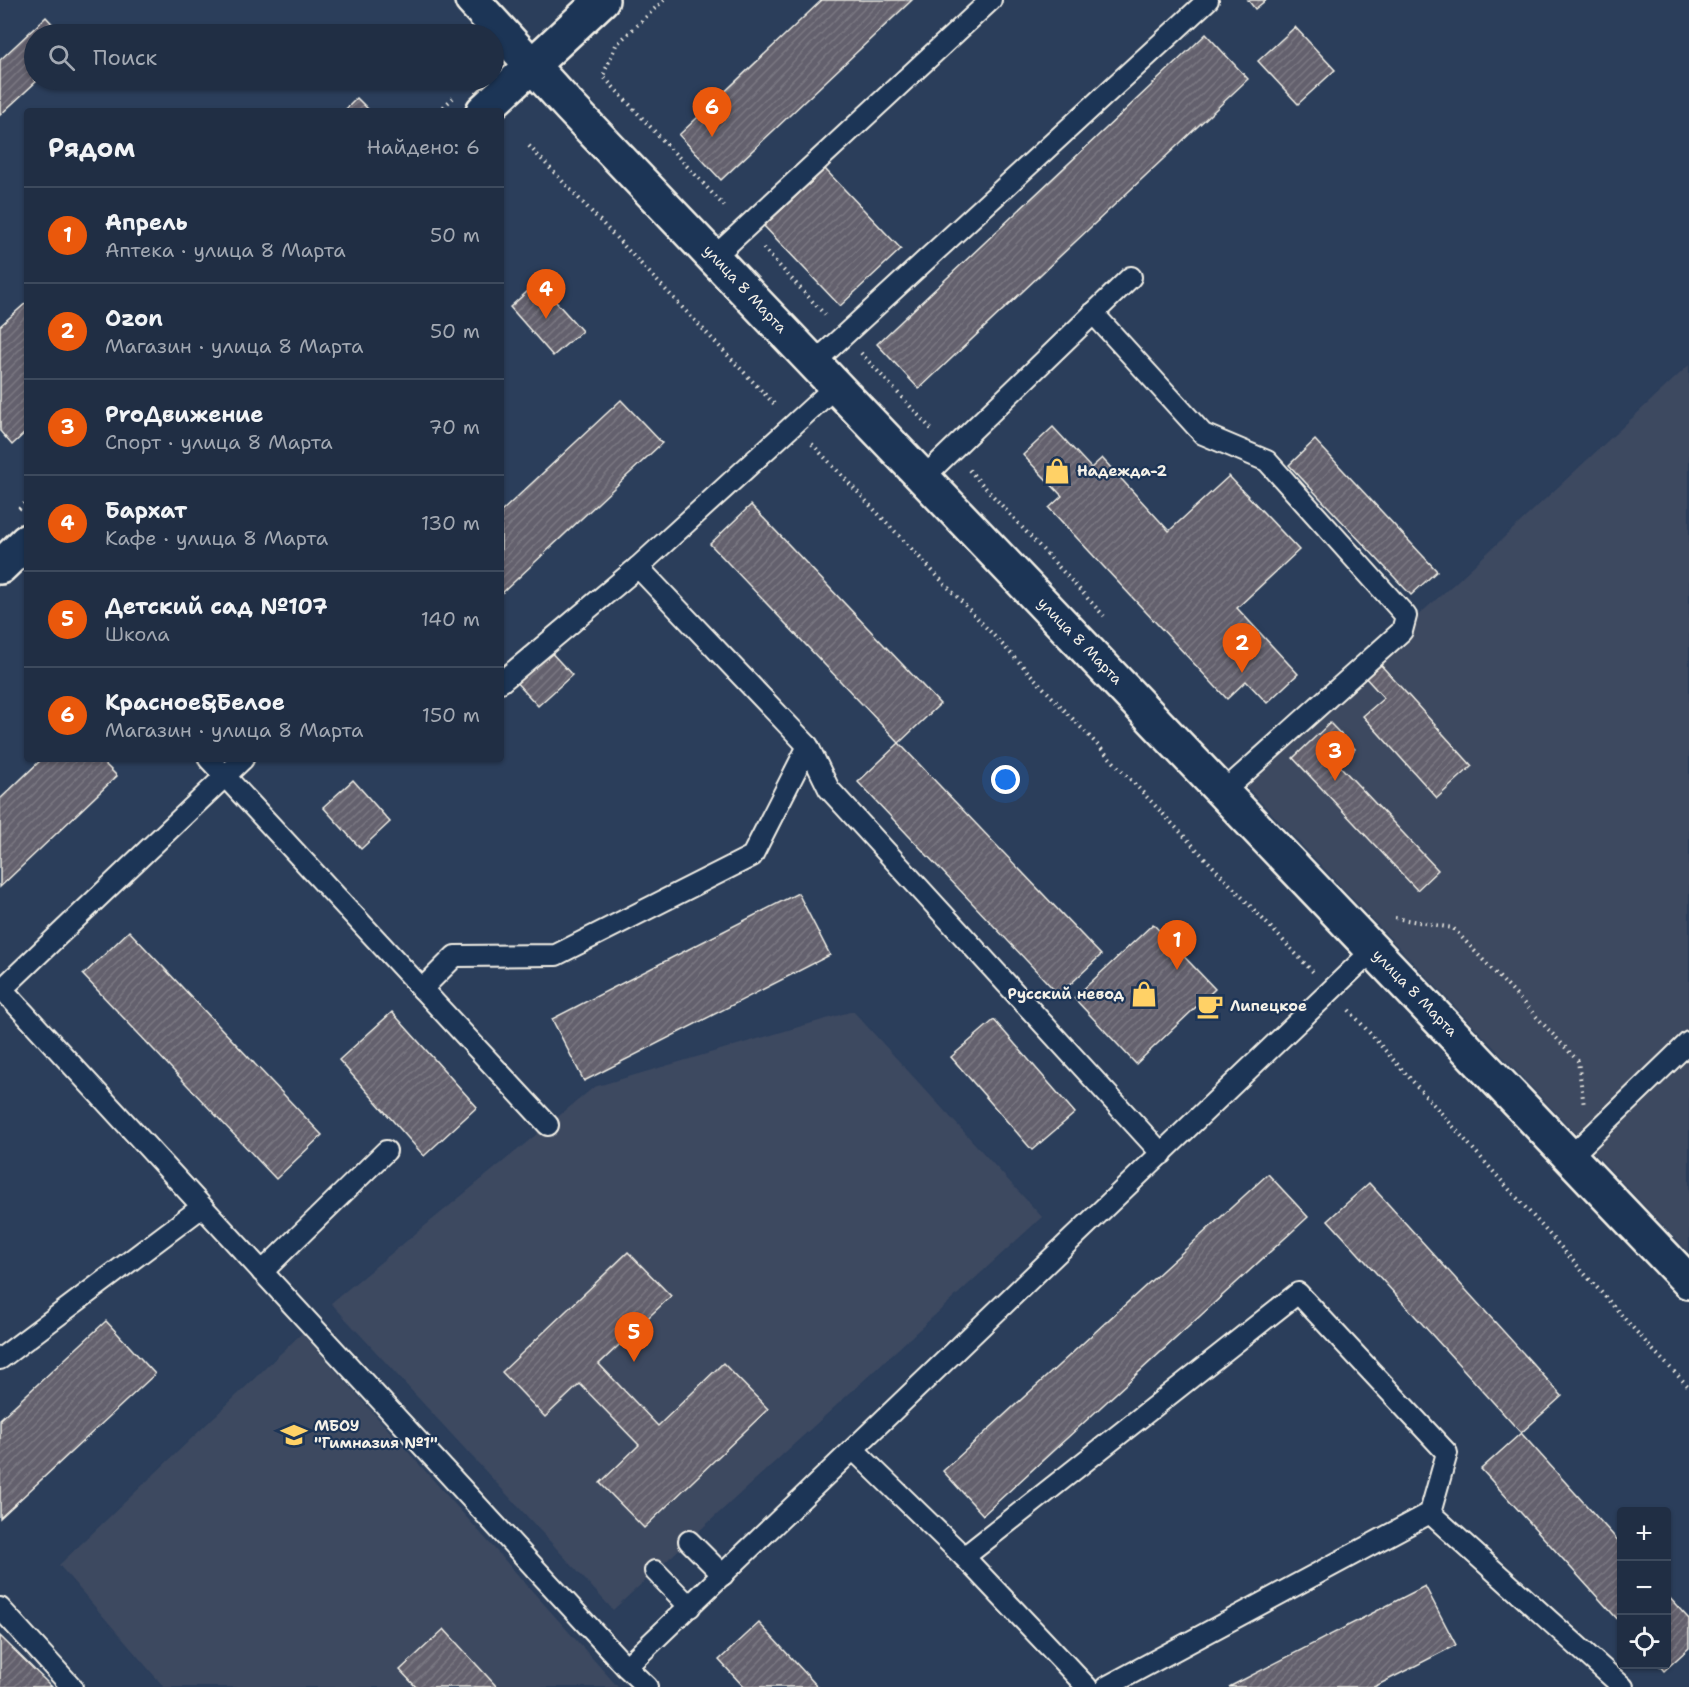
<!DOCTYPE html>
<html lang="ru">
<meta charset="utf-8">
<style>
:root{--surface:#202e44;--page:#28364b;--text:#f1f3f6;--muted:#a2a8b2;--line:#3d4a5d;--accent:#ea580c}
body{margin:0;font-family:"Shantell Sans",sans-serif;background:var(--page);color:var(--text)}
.controls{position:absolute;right:18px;bottom:18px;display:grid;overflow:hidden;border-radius:6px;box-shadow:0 2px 4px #0004}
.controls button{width:54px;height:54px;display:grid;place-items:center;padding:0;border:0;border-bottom:2px solid var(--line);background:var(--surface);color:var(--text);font:30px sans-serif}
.you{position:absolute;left:1006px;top:780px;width:21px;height:21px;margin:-15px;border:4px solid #fff;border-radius:50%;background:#1a73e8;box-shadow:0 0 0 9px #1a73e833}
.badge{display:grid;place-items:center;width:39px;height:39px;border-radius:50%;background:var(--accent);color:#fff;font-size:20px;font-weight:700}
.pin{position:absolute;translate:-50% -50px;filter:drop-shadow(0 2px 3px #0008)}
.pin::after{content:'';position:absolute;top:32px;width:21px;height:18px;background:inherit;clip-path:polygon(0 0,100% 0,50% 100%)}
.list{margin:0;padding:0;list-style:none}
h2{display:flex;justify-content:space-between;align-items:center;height:78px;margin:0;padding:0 24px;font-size:26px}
h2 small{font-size:20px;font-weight:400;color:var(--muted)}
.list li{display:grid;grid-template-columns:39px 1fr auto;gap:18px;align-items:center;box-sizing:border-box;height:96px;padding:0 24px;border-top:2px solid var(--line)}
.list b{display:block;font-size:22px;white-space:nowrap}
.list p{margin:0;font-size:20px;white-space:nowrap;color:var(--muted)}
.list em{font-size:20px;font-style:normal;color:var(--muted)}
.icon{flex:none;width:33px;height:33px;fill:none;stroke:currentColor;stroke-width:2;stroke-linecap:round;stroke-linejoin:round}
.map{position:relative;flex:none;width:1689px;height:1687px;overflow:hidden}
.search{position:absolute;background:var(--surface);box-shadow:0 2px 4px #0004;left:24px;top:24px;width:480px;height:66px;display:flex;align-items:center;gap:15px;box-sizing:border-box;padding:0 21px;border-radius:33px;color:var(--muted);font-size:22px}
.panel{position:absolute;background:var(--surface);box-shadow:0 2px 4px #0004;left:24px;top:108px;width:480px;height:654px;border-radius:6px}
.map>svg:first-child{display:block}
.built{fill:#3c4860}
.building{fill:url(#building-hatch);stroke:#f4f1e8;stroke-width:1.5}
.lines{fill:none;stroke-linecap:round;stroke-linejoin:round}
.lane-casing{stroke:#f4f1e8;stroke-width:24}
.street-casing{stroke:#f4f1e8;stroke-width:38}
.path{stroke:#f4f1e8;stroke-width:4;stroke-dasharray:1.5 4.5;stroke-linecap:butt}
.lane{stroke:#1d3557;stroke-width:20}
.street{stroke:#1d3557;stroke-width:33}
.labels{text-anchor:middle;stroke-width:4.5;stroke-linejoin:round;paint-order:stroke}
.street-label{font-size:15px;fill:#f4f1e8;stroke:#1d3557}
.poi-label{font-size:15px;font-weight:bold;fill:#f4f1e8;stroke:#1d3557;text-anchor:start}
</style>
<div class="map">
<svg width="1689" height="1687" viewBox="0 0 1689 1687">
<defs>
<pattern id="building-hatch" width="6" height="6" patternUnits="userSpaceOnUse" patternTransform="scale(1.5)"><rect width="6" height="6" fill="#63616d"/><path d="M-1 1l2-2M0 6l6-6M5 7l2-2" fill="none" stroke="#7a7882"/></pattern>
</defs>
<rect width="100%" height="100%" fill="#2b3e5b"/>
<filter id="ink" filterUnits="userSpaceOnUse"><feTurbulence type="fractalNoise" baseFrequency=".0167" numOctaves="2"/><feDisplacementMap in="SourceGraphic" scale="12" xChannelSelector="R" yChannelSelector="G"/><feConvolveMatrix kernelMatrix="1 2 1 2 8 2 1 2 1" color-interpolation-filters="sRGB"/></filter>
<g filter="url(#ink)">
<!-- built -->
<g class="built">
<polygon points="1689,365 1689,1253 1235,775 1455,583"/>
<polygon points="853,1011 1042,1217 613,1610 331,1303 594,1087"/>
<polygon points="302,1333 618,1687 164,1687 59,1565"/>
</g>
<!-- building -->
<g class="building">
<polygon points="822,0 912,0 721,180 679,135"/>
<polygon points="1248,0 1266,0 1255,9"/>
<polygon points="46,17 62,34 34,34 34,80 38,80 0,115 0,60"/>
<polygon points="1295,27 1335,70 1298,104 1258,61"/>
<polygon points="1206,34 1248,79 919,389 877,344"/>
<polygon points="357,98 370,111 344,111"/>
<polygon points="825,169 901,249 840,306 764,226"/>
<polygon points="538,282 582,331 553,356 510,307"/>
<polygon points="27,302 27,431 12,445 0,431 0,326"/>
<polygon points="621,400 662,443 501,594 501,512"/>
<polygon points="1053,427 1091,468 1102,458 1169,531 1229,476 1299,550 1237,608 1298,674 1267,703 1246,681 1227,699 1049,508 1062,496 1023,455"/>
<polygon points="1315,440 1437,571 1411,595 1289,465"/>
<polygon points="751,505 940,704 899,743 710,544"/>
<polygon points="547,648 572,675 538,706 513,679"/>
<polygon points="1379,663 1472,766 1437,798 1363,716 1384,698 1364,676"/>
<polygon points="1330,723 1355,749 1339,765 1438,870 1417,890 1293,758"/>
<polygon points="899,743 1101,955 1059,995 858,782"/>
<polygon points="42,759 100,759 117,776 0,887 0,799"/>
<polygon points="353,780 390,822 361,849 323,807"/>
<polygon points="798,893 830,955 584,1081 552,1019"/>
<polygon points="1153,924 1215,989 1136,1064 1074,998"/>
<polygon points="129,931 322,1135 276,1179 83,975"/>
<polygon points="392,1012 477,1107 424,1156 339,1060"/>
<polygon points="994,1020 1075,1113 1032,1150 951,1057"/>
<polygon points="1268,1174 1308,1217 983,1515 943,1471"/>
<polygon points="1369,1183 1562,1396 1521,1433 1328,1220"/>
<polygon points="628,1252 671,1296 599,1364 658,1426 723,1363 768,1409 644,1528 600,1483 639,1445 580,1384 545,1417 502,1372"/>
<polygon points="106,1321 155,1374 0,1518 0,1419"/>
<polygon points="1521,1433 1622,1545 1622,1624 1481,1469"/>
<polygon points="1425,1586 1456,1645 1374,1687 1229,1687"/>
<polygon points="1666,1594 1689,1619 1689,1648 1664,1671 1658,1664 1666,1664"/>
<polygon points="759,1623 818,1687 744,1687 719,1660"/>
<polygon points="444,1629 497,1687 416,1687 400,1670"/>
<polygon points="0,1636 52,1687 0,1687"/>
</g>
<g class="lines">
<!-- lane casing -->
<g class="lane-casing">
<g id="lane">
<polyline points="714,257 991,0"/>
<polyline points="1093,313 1203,434 1267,461 1406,616 1402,631 1223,792"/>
<polyline points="814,363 1208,0"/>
<polyline points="924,477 1131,277"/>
<polyline points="638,567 836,386"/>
<polyline points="501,682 638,567 808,746 829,789 1162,1154"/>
<polyline points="209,759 548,1125"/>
<polyline points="2,989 626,1667 1373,950"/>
<polyline points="422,989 455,956 556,955 752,856 808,746"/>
<polyline points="0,991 243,759"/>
<polyline points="1570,1157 1689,1042"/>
<polyline points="262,1272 386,1151"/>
<polyline points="0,1359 202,1207"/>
<polyline points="854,1450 964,1557 1087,1687"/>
<polyline points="1430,1513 1623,1687"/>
<polyline points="689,1541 723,1575"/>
<polyline points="964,1557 1298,1293 1447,1453 1430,1513 1106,1687"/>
<polyline points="655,1571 690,1607"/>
<polyline points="0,1608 72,1687"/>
<polyline points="626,1667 647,1687"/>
</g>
</g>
<!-- street casing -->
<g class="street-casing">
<g id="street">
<polyline points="472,0 570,107 1689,1282"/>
<polyline points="483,111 602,0"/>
<polyline points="0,567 27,541"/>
</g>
</g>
<!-- path -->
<g class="path">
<polyline points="664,0 616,45 603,76 727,209"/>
<polyline points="439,111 453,98"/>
<polyline points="529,146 776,406"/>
<polyline points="763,248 827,317"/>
<polyline points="861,353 933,431"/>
<polyline points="812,444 1313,972"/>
<polyline points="969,470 1104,616"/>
<polyline points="19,509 27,501"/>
<polyline points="1395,918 1453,928 1578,1061 1584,1106"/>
<polyline points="1349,1010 1650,1347 1689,1387"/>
</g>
<!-- lane -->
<use href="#lane" class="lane"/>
<!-- street -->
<use href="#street" class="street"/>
</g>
</g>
<!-- icons -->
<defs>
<g id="shop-bare" transform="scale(2.07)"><path d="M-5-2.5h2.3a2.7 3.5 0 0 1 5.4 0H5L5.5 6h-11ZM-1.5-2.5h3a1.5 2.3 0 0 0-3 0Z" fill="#ffd166" stroke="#1d3557" stroke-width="2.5" paint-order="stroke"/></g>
<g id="cafe-bare" transform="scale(2.07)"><path d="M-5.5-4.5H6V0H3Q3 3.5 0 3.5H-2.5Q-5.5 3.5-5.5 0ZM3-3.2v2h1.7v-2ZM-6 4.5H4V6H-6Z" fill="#ffd166" stroke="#1d3557" stroke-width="2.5" paint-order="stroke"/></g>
<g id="school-bare" transform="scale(2.07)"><path d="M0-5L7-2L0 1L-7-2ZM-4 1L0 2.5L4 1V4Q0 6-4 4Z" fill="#ffd166" stroke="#1d3557" stroke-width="2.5" paint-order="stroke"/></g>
</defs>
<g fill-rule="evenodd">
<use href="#shop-bare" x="1057" y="471"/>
<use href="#shop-bare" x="1144" y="994"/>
<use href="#cafe-bare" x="1210" y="1006"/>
<use href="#school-bare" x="294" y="1435"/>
</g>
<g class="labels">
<!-- street labels -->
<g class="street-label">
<text transform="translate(745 289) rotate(47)" y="5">улица 8 Марта</text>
<text transform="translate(1080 641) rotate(46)" y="5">улица 8 Марта</text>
<text transform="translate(1415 993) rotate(46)" y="5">улица 8 Марта</text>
</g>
<!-- poi labels -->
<g class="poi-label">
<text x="1077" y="476">Надежда-2</text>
<text x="1124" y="999" text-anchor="end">Русский невод</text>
<text x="1230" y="1011">Липецкое</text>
<text x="314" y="1431">МБОУ<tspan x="314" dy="17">"Гимназия №1"</tspan></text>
</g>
</g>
</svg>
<div class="controls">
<button>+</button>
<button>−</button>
<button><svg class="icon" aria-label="locate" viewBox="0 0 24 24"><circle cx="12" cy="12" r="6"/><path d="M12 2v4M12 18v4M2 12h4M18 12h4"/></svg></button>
</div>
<div class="you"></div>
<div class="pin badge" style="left:1177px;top:970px">1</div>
<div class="pin badge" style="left:1242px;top:673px">2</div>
<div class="pin badge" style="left:1335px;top:781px">3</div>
<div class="pin badge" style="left:546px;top:319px">4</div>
<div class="pin badge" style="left:634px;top:1362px">5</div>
<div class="pin badge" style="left:712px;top:137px">6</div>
<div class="search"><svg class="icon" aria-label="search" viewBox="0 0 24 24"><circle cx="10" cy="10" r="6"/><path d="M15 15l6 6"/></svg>Поиск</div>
<section class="panel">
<h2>Рядом<small>Найдено: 6</small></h2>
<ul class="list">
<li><span class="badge">1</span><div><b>Апрель</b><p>Аптека · улица 8 Марта</p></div><em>50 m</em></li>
<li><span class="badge">2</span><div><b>Ozon</b><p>Магазин · улица 8 Марта</p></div><em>50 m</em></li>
<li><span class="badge">3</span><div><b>ProДвижение</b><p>Спорт · улица 8 Марта</p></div><em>70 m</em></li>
<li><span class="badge">4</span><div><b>Бархат</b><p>Кафе · улица 8 Марта</p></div><em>130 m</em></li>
<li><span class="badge">5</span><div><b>Детский сад №107</b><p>Школа</p></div><em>140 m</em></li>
<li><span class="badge">6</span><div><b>Красное&amp;Белое</b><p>Магазин · улица 8 Марта</p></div><em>150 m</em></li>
</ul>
</section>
</div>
